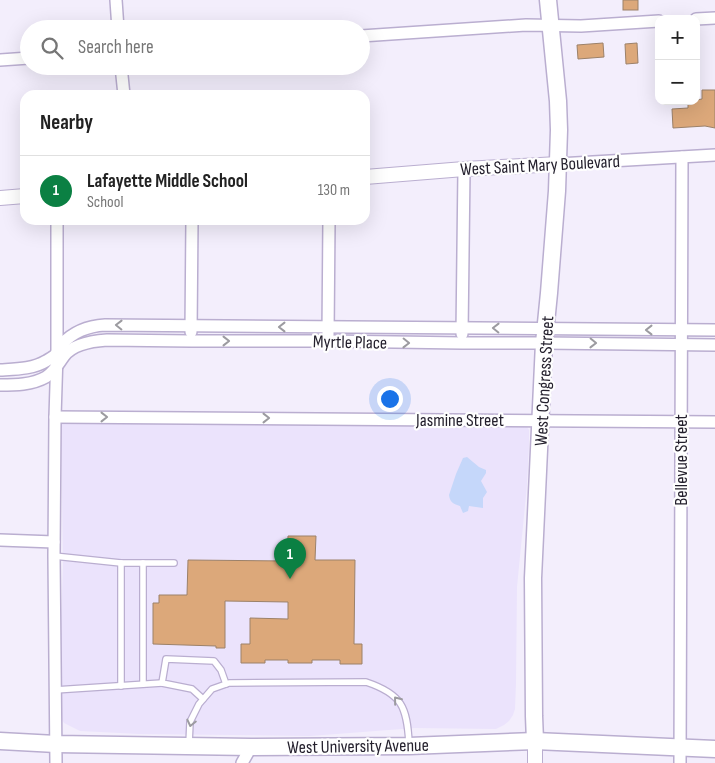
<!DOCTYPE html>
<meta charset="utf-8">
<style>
:root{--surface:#fff;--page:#f2f2f2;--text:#222;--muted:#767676;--line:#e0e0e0;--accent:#0b8043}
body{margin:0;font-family:"Sofia Sans Condensed",sans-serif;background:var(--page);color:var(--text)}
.controls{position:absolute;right:15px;top:15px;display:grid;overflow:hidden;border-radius:10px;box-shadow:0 5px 20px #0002}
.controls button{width:45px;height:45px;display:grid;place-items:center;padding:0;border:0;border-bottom:1px solid var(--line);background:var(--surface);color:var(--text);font:25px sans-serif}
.you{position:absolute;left:389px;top:398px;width:18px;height:18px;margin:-12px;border:4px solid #fff;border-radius:50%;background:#1a73e8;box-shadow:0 0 0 8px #1a73e833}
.badge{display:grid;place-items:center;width:32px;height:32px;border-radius:50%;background:var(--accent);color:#fff;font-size:16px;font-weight:700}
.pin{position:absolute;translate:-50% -41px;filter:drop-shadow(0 1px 2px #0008)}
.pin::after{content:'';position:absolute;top:26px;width:18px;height:15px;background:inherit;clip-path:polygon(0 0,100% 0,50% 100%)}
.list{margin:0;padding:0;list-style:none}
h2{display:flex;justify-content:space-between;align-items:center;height:65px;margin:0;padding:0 20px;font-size:21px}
h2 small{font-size:16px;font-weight:400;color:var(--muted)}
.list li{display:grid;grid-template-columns:32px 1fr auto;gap:15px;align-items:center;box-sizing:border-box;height:70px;padding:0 20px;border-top:1px solid var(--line)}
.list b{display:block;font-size:19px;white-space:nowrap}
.list p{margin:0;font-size:16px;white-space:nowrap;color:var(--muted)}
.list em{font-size:16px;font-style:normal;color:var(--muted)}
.icon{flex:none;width:28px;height:28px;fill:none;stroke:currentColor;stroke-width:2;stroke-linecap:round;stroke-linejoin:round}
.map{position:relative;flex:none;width:715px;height:763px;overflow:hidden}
.search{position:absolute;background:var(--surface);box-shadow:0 5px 20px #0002;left:20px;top:20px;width:350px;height:55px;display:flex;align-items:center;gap:12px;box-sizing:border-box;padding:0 18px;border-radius:28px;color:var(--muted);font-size:19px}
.panel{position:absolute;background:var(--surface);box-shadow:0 5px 20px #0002;left:20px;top:90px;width:350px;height:135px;border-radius:15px}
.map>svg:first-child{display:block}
.built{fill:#ebe3fc}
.water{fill:#c5d7fa}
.building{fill:#dca87a;stroke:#9c8169}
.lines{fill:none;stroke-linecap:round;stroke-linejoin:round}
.service-casing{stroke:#baaed0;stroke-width:8}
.minor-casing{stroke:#baaed0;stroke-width:14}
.tertiary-casing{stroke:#baaed0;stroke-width:16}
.secondary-casing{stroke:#baaed0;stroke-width:19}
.service{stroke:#fff;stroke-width:5.5}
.minor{stroke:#fff;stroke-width:11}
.tertiary{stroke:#fff;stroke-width:14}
.secondary{stroke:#fff;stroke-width:16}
.oneway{stroke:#9c9ba0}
.labels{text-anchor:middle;stroke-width:4.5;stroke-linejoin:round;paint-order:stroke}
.street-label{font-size:18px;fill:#24202d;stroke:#fefefe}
</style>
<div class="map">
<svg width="715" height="763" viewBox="0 0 715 763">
<rect width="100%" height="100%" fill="#f3eefc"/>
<!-- built -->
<polygon class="built" points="65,421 524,425 527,427 529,430 529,445 527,485 517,587 516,683 515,709 513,715 509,721 504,725 496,729 415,728 310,736 139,734 80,731 64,723 61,718 59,681 63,565 61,426 63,423"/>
<!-- water -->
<path class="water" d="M 467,457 L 479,467 L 486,470 L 486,473 L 481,481 L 487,492 L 483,498 L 483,508 L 469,506 L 468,511 L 463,513 L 460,506 C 454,504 450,503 449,495 L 456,474 L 463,458 Z"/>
<!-- building -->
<g class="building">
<rect x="623" y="0" width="15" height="10"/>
<polygon points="603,43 604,57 578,59 577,45"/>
<polygon points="637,43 638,63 626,64 625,44"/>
<polygon points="702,90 715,90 715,128 705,126 673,128 672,109 688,108 688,101 696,101 696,100 702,99"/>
<polygon points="288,536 316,536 315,560 355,560 354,644 362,644 362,664 340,664 340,660 312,660 312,663 288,663 288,660 265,660 265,663 241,663 241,644 250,644 250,618 288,619 288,602 225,601 225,648 216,648 216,646 153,644 153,603 159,603 159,595 187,595 188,560 287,561"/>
</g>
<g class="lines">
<!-- service casing -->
<g class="service-casing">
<g id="service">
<polyline points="54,556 121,563"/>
<polyline points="143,684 143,563"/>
<polyline points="121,686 121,563 174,563"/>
<polyline points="55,690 162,683"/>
<polyline points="203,699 192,689 162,683 166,659 214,661 221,670 226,684"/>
<path d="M 189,744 L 190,722 L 199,704 L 212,689 L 229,683 L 366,682 C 402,694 407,707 409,743"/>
</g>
</g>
<!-- minor casing -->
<g class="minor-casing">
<g id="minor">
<polyline points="116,0 118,29"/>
<polyline points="696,19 715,18"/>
<polyline points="361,36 526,25 581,26 659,21"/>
<polyline points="0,60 29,58"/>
<polyline points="121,66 124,95"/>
<polyline points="558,164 715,155"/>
<polyline points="191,332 192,220"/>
<polyline points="462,334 464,169"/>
<polyline points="328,335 329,220"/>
<path d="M 0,370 C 16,369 33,369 46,361 C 49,359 54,357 56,354 C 59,351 60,347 62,344 C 73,332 89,326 105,325 L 715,330"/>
<path d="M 0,385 C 15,385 32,385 46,377 C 55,371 58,364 64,356 C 73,344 92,341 107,340 L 191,341 L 328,341 L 462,343 L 544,343 L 715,345"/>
<polyline points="55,417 715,422"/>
<polyline points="0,540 54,542"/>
<polyline points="56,763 54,556 55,417 57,354 57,220"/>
<polyline points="242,763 251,747"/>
<polyline points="680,763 682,157"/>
</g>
</g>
<!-- tertiary casing -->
<g class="tertiary-casing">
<g id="tertiary">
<polyline points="365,177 464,169 558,164"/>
<polyline points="0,198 25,196"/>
<polyline points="535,741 535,763"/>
</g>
</g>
<!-- secondary casing -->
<g class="secondary-casing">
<g id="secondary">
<polyline points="0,741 56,744 251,747 409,746 535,741 715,749"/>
<polyline points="535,741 534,716 533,578 544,343 549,293 557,191 559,130 558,101 548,0"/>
</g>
</g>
<!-- service -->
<use href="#service" class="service"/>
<!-- minor -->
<use href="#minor" class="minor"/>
<!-- tertiary -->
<use href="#tertiary" class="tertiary"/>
<!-- secondary -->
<use href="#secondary" class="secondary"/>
</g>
<!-- one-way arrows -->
<defs><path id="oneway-chevron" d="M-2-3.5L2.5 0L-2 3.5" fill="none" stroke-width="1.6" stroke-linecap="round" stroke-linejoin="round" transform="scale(1.25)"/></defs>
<g class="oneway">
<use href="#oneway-chevron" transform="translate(119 325) rotate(-179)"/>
<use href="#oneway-chevron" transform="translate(282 327) rotate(-180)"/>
<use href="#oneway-chevron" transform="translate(496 328) rotate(-179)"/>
<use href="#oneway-chevron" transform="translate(649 330) rotate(-180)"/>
<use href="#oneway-chevron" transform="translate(226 341)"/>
<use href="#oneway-chevron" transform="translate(406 343) rotate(1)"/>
<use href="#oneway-chevron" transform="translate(593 343) rotate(1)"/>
<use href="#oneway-chevron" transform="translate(104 417)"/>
<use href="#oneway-chevron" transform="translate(266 418)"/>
<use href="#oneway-chevron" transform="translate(397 700) rotate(-129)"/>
<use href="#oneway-chevron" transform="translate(191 723) rotate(103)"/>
</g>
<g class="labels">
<!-- street labels -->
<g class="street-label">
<text transform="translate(540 165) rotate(-3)" y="6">West Saint Mary Boulevard</text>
<text transform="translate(350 342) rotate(1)" y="6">Myrtle Place</text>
<text transform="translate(544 381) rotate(-87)" y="6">West Congress Street</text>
<text x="460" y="426">Jasmine Street</text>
<text transform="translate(681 460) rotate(-90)" y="6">Bellevue Street</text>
<text transform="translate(358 746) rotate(-1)" y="6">West University Avenue</text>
</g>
</g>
</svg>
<div class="controls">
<button>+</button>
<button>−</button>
</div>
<div class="you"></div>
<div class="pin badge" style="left:290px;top:579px">1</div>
<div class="search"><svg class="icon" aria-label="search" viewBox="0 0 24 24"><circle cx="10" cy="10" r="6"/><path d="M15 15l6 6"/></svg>Search here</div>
<section class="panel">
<h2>Nearby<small></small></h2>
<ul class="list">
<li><span class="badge">1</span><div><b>Lafayette Middle School</b><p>School</p></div><em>130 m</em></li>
</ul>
</section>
</div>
